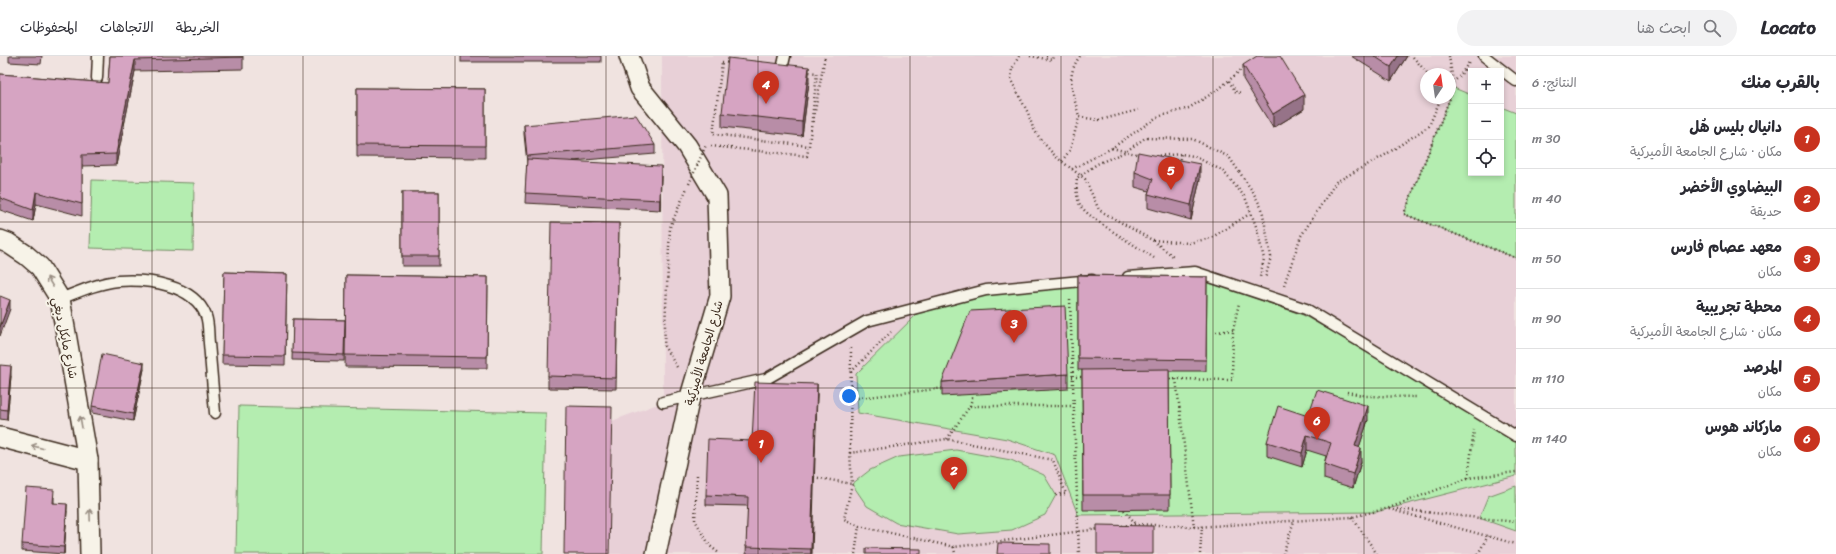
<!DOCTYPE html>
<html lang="ar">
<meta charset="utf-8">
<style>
:root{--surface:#fff;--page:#f2f2f3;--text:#2b2b33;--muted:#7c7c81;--line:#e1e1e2;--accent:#c8321e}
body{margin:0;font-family:Sriracha,"Playpen Sans Arabic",sans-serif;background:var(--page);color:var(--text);direction:rtl}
.controls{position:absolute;right:12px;top:12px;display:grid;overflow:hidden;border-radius:0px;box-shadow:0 2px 6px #0003}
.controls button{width:36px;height:36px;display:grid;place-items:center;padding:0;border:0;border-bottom:1px solid var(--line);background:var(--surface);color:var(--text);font:20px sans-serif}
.compass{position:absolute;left:1420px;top:12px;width:36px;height:36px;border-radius:50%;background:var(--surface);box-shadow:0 2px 6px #0003;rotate:13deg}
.you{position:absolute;left:849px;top:340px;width:14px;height:14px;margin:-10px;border:3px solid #fff;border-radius:50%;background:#1a73e8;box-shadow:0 0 0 6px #1a73e833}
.badge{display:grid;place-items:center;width:26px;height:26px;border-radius:50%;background:var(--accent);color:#fff;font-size:13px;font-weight:700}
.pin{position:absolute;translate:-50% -33px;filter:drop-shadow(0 1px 2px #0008)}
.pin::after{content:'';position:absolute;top:21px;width:14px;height:12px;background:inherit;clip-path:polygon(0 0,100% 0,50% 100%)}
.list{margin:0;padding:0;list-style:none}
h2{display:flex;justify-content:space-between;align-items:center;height:52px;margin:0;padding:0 16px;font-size:17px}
h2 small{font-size:13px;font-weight:400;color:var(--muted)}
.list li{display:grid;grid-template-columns:26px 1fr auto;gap:12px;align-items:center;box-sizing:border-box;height:60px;padding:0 16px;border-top:1px solid var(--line)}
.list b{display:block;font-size:15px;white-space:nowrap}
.list p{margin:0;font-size:13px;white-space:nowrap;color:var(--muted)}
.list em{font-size:13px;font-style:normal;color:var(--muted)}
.icon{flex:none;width:22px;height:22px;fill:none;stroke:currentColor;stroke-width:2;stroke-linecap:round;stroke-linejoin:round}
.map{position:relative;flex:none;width:1516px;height:498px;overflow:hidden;direction:ltr}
header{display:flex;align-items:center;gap:24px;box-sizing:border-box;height:56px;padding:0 20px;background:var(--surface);border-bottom:1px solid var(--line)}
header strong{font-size:19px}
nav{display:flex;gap:22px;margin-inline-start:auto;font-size:14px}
.search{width:280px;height:36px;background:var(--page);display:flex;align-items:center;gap:10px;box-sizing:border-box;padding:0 14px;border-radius:22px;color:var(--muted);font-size:15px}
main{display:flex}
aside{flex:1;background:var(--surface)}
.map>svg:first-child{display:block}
.built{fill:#e8d0d7;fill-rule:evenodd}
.green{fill:#b4edb0;stroke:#788c67}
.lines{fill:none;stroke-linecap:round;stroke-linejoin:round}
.service-casing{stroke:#3b2a1e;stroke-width:13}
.minor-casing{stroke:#3b2a1e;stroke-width:22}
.path{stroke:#3b2a1e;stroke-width:2.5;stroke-dasharray:1 3;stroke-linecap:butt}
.service{stroke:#f7f3e8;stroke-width:10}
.minor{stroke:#f7f3e8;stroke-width:19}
.path-bridge{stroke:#3b2a1e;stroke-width:2.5;stroke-dasharray:1 3;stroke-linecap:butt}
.wall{fill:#b88da7;stroke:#3b2a1e}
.shaded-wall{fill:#967388;stroke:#3b2a1e}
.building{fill:#d6a4c2;stroke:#3b2a1e}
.oneway{stroke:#998e83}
.grid{fill:none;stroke:#3b2a1e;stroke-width:1;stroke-opacity:0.55}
.labels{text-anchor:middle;stroke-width:4;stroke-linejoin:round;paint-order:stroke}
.street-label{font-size:12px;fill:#3b2a1e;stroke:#f7f3e8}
</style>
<header>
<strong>Locato</strong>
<div class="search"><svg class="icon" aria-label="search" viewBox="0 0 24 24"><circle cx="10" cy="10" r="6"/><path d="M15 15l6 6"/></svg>ابحث هنا</div>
<nav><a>الخريطة</a><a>الاتجاهات</a><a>المحفوظات</a></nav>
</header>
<main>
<aside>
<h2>بالقرب منك<small>النتائج: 6</small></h2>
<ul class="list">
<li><span class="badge">1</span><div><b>دانيال بليس هُل</b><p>مكان · شارع الجامعة الأميركية</p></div><em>30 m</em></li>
<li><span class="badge">2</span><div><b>البيضاوي الأخضر</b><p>حديقة</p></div><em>40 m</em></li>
<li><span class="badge">3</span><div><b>معهد عصام فارس</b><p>مكان</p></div><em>50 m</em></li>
<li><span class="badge">4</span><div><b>محطة تجريبية</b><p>مكان · شارع الجامعة الأميركية</p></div><em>90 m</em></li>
<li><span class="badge">5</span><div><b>المرصد</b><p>مكان</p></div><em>110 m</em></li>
<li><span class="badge">6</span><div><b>ماركاند هوس</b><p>مكان</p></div><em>140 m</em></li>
</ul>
</aside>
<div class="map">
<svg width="1516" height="498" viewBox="0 0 1516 498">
<rect width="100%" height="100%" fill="#f0e3e0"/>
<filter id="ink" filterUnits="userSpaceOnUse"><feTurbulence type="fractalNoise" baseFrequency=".025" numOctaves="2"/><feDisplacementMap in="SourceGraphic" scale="8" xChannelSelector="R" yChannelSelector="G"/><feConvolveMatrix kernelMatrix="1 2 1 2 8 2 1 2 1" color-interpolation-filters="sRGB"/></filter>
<g filter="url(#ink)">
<!-- built -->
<path class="built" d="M 662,0 L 1516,0 L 1516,498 L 564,498 L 612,365 L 663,346 ZM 1471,15 L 1501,15 L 1501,117 L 1471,117 ZM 1426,18 L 1450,18 L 1450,42 L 1426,42 Z"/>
<!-- green -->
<g class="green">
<polygon points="1454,32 1471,39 1471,117 1501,117 1501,51 1516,57 1516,202 1404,158"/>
<polygon points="92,124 194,127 193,195 90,192"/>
<polygon points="1194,220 1303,259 1474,356 1516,382 1516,420 1376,456 1078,459 1055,399 1007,383 858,357 856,318 920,255 987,239"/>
<polygon points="239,350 546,357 543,498 236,498"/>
<polygon points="956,394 1011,404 1044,419 1056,439 1045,459 1012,474 958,478 896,467 867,450 852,428 870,414 899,401"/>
<polygon points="1516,430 1516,475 1479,462 1488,440"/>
</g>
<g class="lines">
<!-- service casing -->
<g class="service-casing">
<g id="service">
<polyline points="1484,0 1516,25"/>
<polyline points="782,13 785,0"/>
<polyline points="97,22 98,0"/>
<polyline points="1128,221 1195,216 1306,253 1516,380"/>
<path d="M 60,243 C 78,236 98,227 118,225 C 147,223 194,228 206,260 C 209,268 208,279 209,287 C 211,310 213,334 215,357"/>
<polyline points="663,346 766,323 867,265 986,234 1092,224"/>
</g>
</g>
<!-- minor casing -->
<g class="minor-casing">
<g id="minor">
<polyline points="629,0 640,32 687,90 717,140 720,240 690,341 656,498"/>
<polyline points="0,184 8,187 26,199 40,211 60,243 88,404 90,498"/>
<polyline points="0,381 88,404"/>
</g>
</g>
<!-- path -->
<g class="path">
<polyline points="1019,0 1012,13 1011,24 1028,57 1033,72 1041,84 1056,101 1085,123 1099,154 1152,184 1173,200"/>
<polyline points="1030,0 1052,4 1053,0"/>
<polyline points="1046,0 1050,0"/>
<path d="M 1080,0 C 1064,22 1074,38 1079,61 L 1100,64 L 1138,54"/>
<polyline points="1449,0 1454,32 1404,158 1516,202"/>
<polyline points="1413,1 1428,18"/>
<polygon points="722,6 817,17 809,90 713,78"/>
<polyline points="1229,25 1236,36 1241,37"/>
<polyline points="1450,29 1459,21 1470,5"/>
<polyline points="813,66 825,0"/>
<polyline points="711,90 807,100 809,89"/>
<polyline points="1112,92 1140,99"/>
<polyline points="1155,100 1181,98 1194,100 1223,115 1245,141 1257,173 1264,203 1260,221"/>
<polyline points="1062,105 1070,94 1079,61"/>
<polyline points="1179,107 1181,98"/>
<polyline points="1072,113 1112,92 1157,61 1189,52 1219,33 1242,13"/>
<polyline points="1153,184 1189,187 1211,182 1251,157"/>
<path d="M 1154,202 C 1140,192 1086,161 1080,149 C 1076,140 1076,132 1077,122 L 1097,108 L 1125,96 L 1145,82 L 1193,83 L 1229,101 L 1253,136 L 1262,153 L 1271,201 L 1265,223"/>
<polyline points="1284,229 1301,180 1336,126 1385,99 1429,70 1441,42"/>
<polyline points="1070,243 1079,498"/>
<polyline points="1216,276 1233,274"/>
<polyline points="677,311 664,290 670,171 687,132"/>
<polyline points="851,316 891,276"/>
<polyline points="1072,321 1085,321"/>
<polyline points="1166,323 1176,323"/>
<polyline points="1347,336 1366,340 1417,341"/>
<polyline points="850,343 945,332"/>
<polyline points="970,350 973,338"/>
<polyline points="947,383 970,350 1073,350"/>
<polyline points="850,397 851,292"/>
<polyline points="697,419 695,464 710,490 720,498"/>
<polyline points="814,421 852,428"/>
<polyline points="1468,422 1474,374"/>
<polyline points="1056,439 1066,438 1053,404 947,383 850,397 852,428 844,463 859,470 954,491 1099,473"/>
<polyline points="1389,453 1516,488"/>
<polyline points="1397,453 1516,466"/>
<polyline points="1124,454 1136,468"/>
<polyline points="1352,461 1377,498"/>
<polyline points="1122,470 1136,468 1197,471 1352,461 1389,452 1468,422 1516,416"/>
<polyline points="1194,471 1176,323 1232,324 1233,274 1239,247"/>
<polyline points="954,491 955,498"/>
<polyline points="855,498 859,470"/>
<polyline points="1200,498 1202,471"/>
<polyline points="1283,498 1294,465"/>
<polyline points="1478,498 1488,480"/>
</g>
<!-- service -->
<use href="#service" class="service"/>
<!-- minor -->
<use href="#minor" class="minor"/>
<!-- path-bridge -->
<polyline class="path-bridge" points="689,128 706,89"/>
</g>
<!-- wall -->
<g class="wall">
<polygon points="9,0 42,0 41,8 9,6"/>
<polygon points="110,0 243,1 243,13 135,15 116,109 82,110 82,160 36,148 33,165 0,154 0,18 108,27"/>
<rect x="461" y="0" width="140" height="6"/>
<polygon points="1351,0 1407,0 1391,25"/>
<polygon points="1243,9 1304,53 1273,72 1243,23"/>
<polygon points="809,26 802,80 722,71 722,57"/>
<polygon points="357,32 485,33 485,102 357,101"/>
<polygon points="524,69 655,89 655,98 573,105 661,119 660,154 525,147 527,107 524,78"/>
<polygon points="1135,116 1200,123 1191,164 1148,152 1148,138 1149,135 1135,131"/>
<rect x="402" y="136" width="37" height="74"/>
<polygon points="619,167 616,333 548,332 548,320"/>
<polygon points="224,216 287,218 285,309 222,308"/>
<polygon points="346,219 488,221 487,312 345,311"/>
<polygon points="1078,219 1207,221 1206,315 1169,315 1170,453 1083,454 1082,314 1078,314"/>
<polygon points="293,263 345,264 344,305 292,304"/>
<polygon points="0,309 11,320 7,364 0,363"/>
<polygon points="144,313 133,365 92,357 92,350"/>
<polygon points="1068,318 1068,333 942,340 942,326"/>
<polygon points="817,338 812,498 746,498 748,450 706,449 706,439 752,385"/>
<polygon points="1308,360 1368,364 1359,391 1361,406 1353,432 1324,423 1324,408 1326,400 1307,394 1302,411 1267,400 1267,386"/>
<polygon points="54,441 54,447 67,455 64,498 22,495 22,488"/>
</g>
<!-- shaded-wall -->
<g class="shaded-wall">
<polygon points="1398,0 1407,0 1391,25 1391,11"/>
<polygon points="135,4 135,15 116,109 116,98"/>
<polygon points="809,11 809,26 802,80 802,66"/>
<polygon points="1304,39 1304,53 1273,72 1273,58"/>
<polygon points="1200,108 1200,123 1191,164 1191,149"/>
<polygon points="661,110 661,119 660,154 660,144"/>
<polygon points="36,136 36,148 33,165 33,154"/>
<polygon points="10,244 10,253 0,280 0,271"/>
<polygon points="144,307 144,313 133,365 133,358"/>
<polygon points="11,310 11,320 7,364 7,354"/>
<polygon points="817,328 817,338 811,498 811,493"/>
<polygon points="1368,350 1368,364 1355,404 1355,390"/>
<polygon points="1307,379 1307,394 1302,411 1302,397"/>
<polygon points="1361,392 1361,406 1353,432 1353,418"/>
<polygon points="67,448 67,455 64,498 64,491"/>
</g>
<!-- building -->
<g class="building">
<polygon points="110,0 243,0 243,1 135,4 116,98 82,99 82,148 36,136 33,154 0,142 0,18 108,27"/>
<polygon points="1257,0 1280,0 1304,39 1273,58 1243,9"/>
<polygon points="1374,0 1398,0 1391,11"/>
<polygon points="728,2 809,11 802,66 722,57"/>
<polygon points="357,32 485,33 485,90 357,89"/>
<polygon points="636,59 655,89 527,100 524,69"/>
<polygon points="1138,96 1200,108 1191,149 1148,138 1153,123 1135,116"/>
<polygon points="527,103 661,110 660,144 525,137"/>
<rect x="402" y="136" width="37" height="64"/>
<polygon points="551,166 619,167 616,322 548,320"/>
<polygon points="224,216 287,218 285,300 222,299"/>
<polygon points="346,219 488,221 487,301 345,299"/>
<polygon points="1078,219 1207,221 1206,304 1078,302"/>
<polygon points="0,240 10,244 0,271"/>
<polygon points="1065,250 1068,318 942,326 970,255"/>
<polygon points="293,263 345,264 344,299 292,297"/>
<polygon points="102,298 144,307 133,358 92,350"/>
<polygon points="0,309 11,310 7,354 0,353"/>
<polygon points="1169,313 1170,439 1083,439 1082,314"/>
<polygon points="755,326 817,328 811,493 746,491 748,441 706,439 708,383 752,385"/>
<polygon points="1317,334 1368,350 1355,390 1361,392 1353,418 1324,408 1331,387 1307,379 1302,397 1267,386 1278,350 1308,360"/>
<polygon points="566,350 612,351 609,498 564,498"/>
<polygon points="26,432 54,434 53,447 67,448 64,491 22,488"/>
<polygon points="1097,469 1153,470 1153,498 1097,498"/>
<polygon points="998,487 1050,488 1050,498 997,498"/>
<polygon points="866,492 921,493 921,498 866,498"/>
</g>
<!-- one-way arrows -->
<defs><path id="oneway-shaft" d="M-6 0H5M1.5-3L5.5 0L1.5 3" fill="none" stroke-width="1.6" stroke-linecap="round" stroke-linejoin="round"/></defs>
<g class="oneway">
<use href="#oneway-shaft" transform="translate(50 226) rotate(-121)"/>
<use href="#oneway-shaft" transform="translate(81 366) rotate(-100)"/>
<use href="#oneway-shaft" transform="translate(37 391) rotate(-165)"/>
<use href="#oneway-shaft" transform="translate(90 459) rotate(-92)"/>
</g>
</g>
<!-- grid -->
<path class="grid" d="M 152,0 L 152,498M 303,0 L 303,498M 455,0 L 455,498M 606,0 L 606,498M 758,0 L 758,498M 910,0 L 910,498M 1061,0 L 1061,498M 1213,0 L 1213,498M 1364,0 L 1364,498M 0,166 L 1516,166M 0,332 L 1516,332"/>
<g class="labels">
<!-- street labels -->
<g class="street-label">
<text transform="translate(65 282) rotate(78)" y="4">شارع مايكل دبغي</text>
<text transform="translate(704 297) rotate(-74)" y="4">شارع الجامعة الأميركية</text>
</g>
</g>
</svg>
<div class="controls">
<button>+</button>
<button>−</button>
<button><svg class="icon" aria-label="locate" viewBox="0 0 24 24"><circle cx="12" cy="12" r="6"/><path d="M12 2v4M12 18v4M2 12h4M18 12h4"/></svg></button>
</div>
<svg class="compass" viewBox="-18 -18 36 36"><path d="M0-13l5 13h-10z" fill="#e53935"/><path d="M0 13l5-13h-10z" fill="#7c7c81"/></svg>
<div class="you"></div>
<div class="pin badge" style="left:761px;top:407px">1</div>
<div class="pin badge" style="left:954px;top:434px">2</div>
<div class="pin badge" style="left:1014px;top:287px">3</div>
<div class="pin badge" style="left:766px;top:48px">4</div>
<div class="pin badge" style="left:1171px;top:134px">5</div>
<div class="pin badge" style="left:1317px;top:384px">6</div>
</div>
</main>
